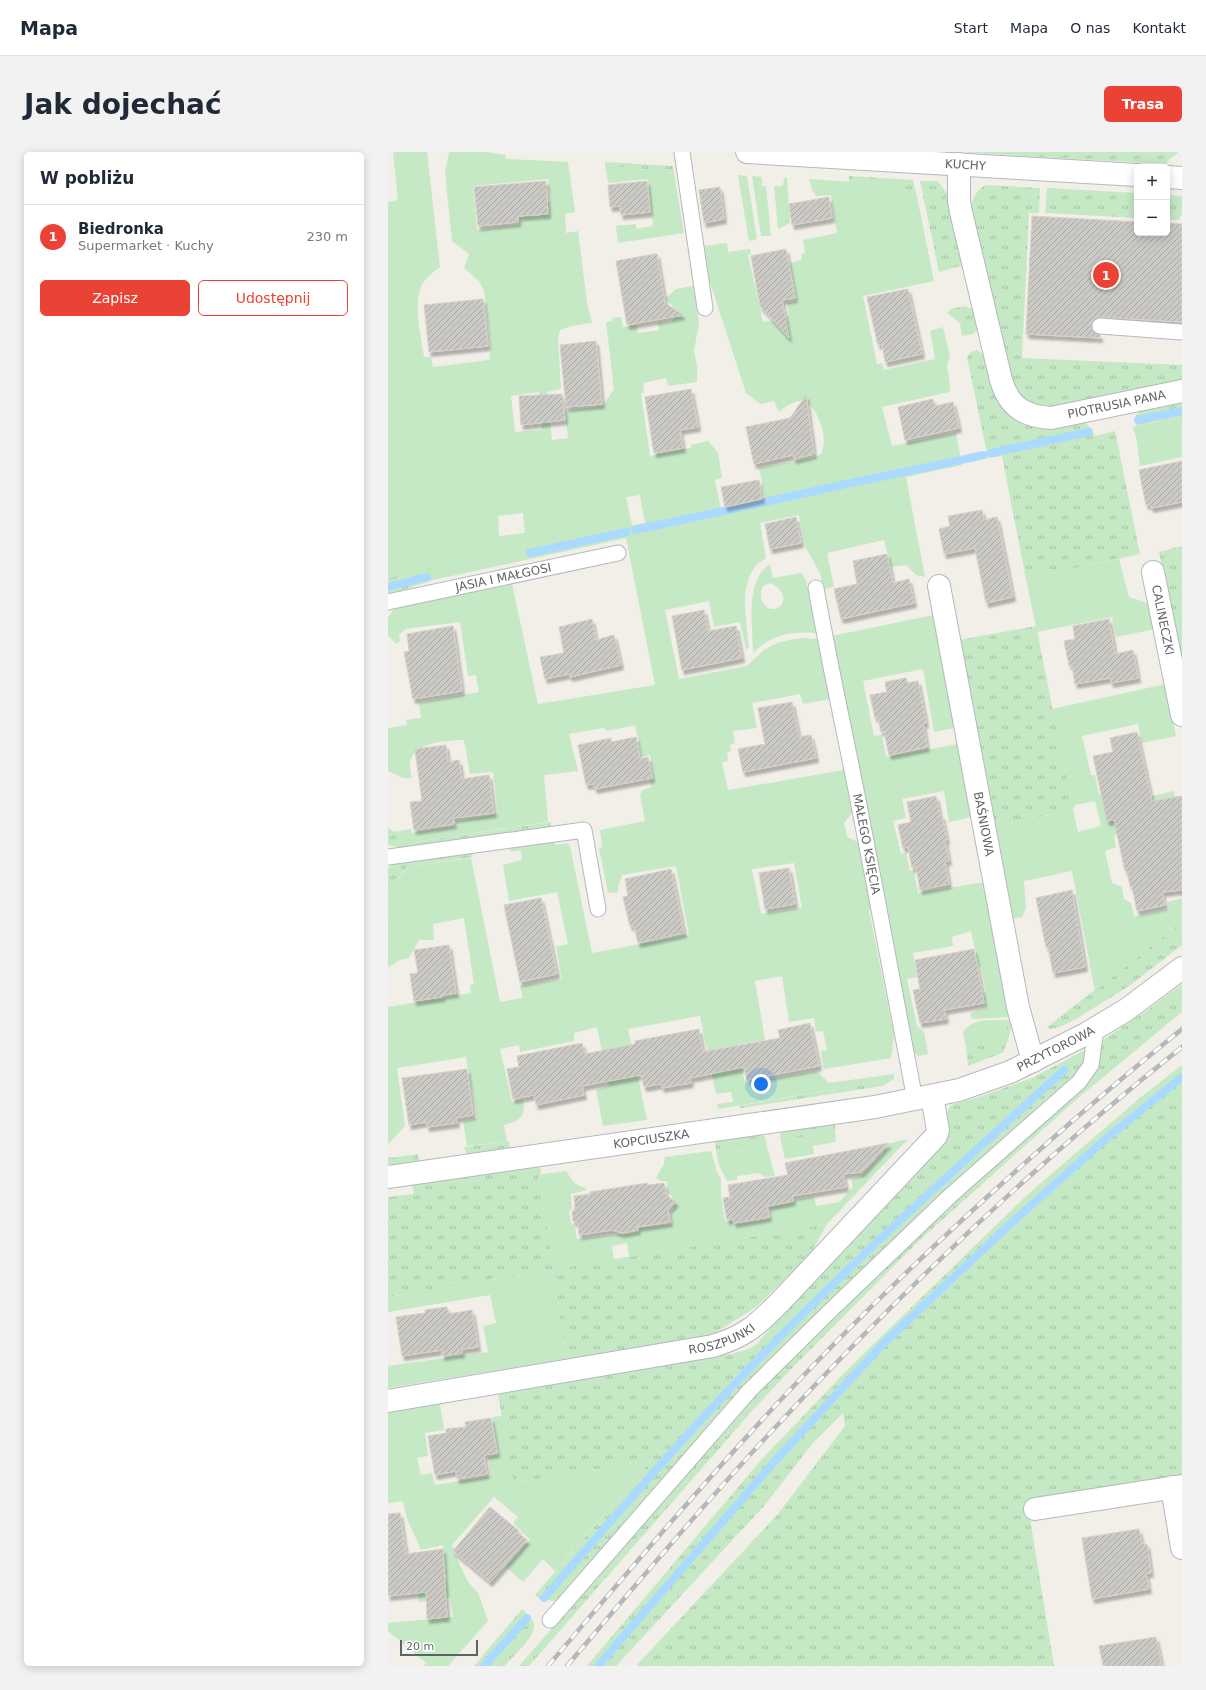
<!DOCTYPE html>
<html lang="pl">
<meta charset="utf-8">
<style>
:root{--surface:#fff;--page:#f2f2f3;--text:#1f2937;--muted:#747a83;--line:#e0e1e3;--accent:#ea4335}
body{margin:0;font-family:"DejaVu Sans",sans-serif;background:var(--page);color:var(--text)}
.controls{position:absolute;right:12px;top:12px;display:grid;overflow:hidden;border-radius:6px;box-shadow:0 2px 10px #0003}
.controls button{width:36px;height:36px;display:grid;place-items:center;padding:0;border:0;border-bottom:1px solid var(--line);background:var(--surface);color:var(--text);font:20px sans-serif}
.scale{position:absolute;left:12px;bottom:10px;width:78px;box-sizing:border-box;padding-left:4px;border:2px solid #5f6368;border-top:0;font-size:11px;line-height:14px;white-space:nowrap;color:#5f6368;-webkit-text-stroke:3px #fff;paint-order:stroke}
.you{position:absolute;left:373px;top:932px;width:14px;height:14px;margin:-10px;border:3px solid #fff;border-radius:50%;background:#1a73e8;box-shadow:0 0 0 6px #1a73e833}
.badge{display:grid;place-items:center;width:26px;height:26px;border-radius:50%;background:var(--accent);color:#fff;font-size:13px;font-weight:700}
.pin{position:absolute;translate:-50% -50%;border:2px solid #fff;box-shadow:0 1px 4px #0006}
.list{margin:0;padding:0;list-style:none}
h2{display:flex;justify-content:space-between;align-items:center;height:52px;margin:0;padding:0 16px;font-size:17px}
h2 small{font-size:13px;font-weight:400;color:var(--muted)}
.list li{display:grid;grid-template-columns:26px 1fr auto;gap:12px;align-items:center;box-sizing:border-box;height:64px;padding:0 16px;border-top:1px solid var(--line)}
.list b{display:block;font-size:15px;white-space:nowrap}
.list p{margin:0;font-size:13px;white-space:nowrap;color:var(--muted)}
.list em{font-size:13px;font-style:normal;color:var(--muted)}
.actions{display:flex;gap:8px;padding:12px 16px}
.actions a{flex:1;padding:9px 0;border:1px solid var(--accent);border-radius:6px;text-align:center;font-size:14px;color:var(--accent)}
.actions .main{background:var(--accent);color:#fff}
.map{position:relative;flex:none;width:794px;height:1514px;overflow:hidden;border-radius:6px}
header{display:flex;align-items:center;gap:24px;box-sizing:border-box;height:56px;padding:0 20px;background:var(--surface);border-bottom:1px solid var(--line)}
header strong{font-size:19px}
nav{display:flex;gap:22px;margin-inline-start:auto;font-size:14px}
.intro{display:flex;align-items:center;justify-content:space-between;box-sizing:border-box;height:96px;padding:0 24px}
h1{margin:0;font-size:28px}
.button{padding:10px 18px;border-radius:6px;background:var(--accent);color:#fff;font-size:14px;font-weight:700}
main{display:flex;gap:24px;padding:0 24px}
aside{flex:1;background:var(--surface);border-radius:6px;box-shadow:0 2px 10px #0003}
.map>svg:first-child{display:block}
.grass{fill:url(#grass-tufts)}
.green{fill:#c5e8c5;fill-rule:evenodd}
.lines{fill:none;stroke-linecap:round;stroke-linejoin:round}
.stream{stroke:#aadaff;stroke-width:8}
.building{fill:url(#building-hatch);stroke:#d6d1c6;filter:url(#shadow)}
.lane-casing{stroke:#b5b8bc;stroke-width:17}
.street-casing{stroke:#b5b8bc;stroke-width:24}
.lane{stroke:#fff;stroke-width:15}
.street{stroke:#fff;stroke-width:22}
.rail-casing{stroke:#b6b7b8;stroke-width:4.5}
.rail{stroke:#fff;stroke-width:3;stroke-dasharray:9;stroke-linecap:butt}
.labels{text-anchor:middle;stroke-width:3;stroke-linejoin:round;paint-order:stroke}
.street-label{font-size:12px;fill:#5f6368;stroke:#fff}
</style>
<header>
<strong>Mapa</strong>
<nav><a>Start</a><a>Mapa</a><a>O nas</a><a>Kontakt</a></nav>
</header>
<div class="intro"><h1>Jak dojechać</h1><a class="button">Trasa</a></div>
<main>
<aside>
<h2>W pobliżu<small></small></h2>
<ul class="list">
<li><span class="badge">1</span><div><b>Biedronka</b><p>Supermarket · Kuchy</p></div><em>230 m</em></li>
</ul>
<div class="actions"><a class="main">Zapisz</a><a>Udostępnij</a></div>
</aside>
<div class="map">
<svg width="794" height="1514" viewBox="0 0 794 1514">
<defs>
<pattern id="grass-tufts" width="24" height="20" patternUnits="userSpaceOnUse"><rect width="24" height="20" fill="#c5e8c5"/><path d="M3 7l-1-3M5 7V3M7 7l1-3M15 17l-1-3M17 17v-4M19 17l1-3" fill="none" stroke="#a3c0a4"/></pattern>
<pattern id="building-hatch" width="6" height="6" patternUnits="userSpaceOnUse"><rect width="6" height="6" fill="#cccac5"/><path d="M-1 1l2-2M0 6l6-6M5 7l2-2" fill="none" stroke="#a9a8a4"/></pattern>
<filter id="shadow"><feDropShadow dx="2.5" dy="4.5" stdDeviation="1" flood-color="#0004"/></filter>
</defs>
<rect width="100%" height="100%" fill="#f1efe8"/>
<!-- grass -->
<g class="grass">
<polygon points="568,0 791,0 779,9 779,12 778,12"/>
<polygon points="217,10 285,14 286,21 217,13"/>
<polygon points="461,24 525,28 529,45 509,33 461,30"/>
<polygon points="532,29 550,29 559,42 576,113 551,120"/>
<path d="M 598,33 L 652,36 L 651,61 L 641,61 L 634,206 L 794,213 L 794,230 L 666,256 C 643,253 634,250 624,228 L 583,55 C 584,46 590,37 598,33 Z"/>
<polygon points="659,36 749,41 749,66 657,61"/>
<polygon points="779,43 794,44 794,63 792,64 792,68 779,68"/>
<polygon points="577,154 586,158 591,175 585,182 574,184 572,171 559,161 562,157"/>
<polygon points="589,198 596,203 606,239 698,271 704,278 707,284 727,279 752,402 638,427 614,304 600,306 579,205 583,200"/>
<polygon points="794,249 794,265 748,274 747,265 753,257"/>
<polygon points="794,394 794,514 771,400"/>
<polygon points="44,415 45,428 0,443 0,426"/>
<polygon points="648,474 685,658 606,674 571,488"/>
<polygon points="163,670 163,674 13,696 0,693 0,675 18,691"/>
<polygon points="84,701 85,705 19,715 2,736 0,768 0,716 6,712"/>
<polygon points="794,770 794,793 741,834 688,867 672,875 662,877 659,875"/>
<polygon points="794,832 794,860 690,946 534,1086 407,1213 364,1259 141,1514 131,1514 378,1231 427,1180 706,916 716,887 757,860"/>
<path d="M 624,868 C 625,875 618,896 614,901 L 580,914 L 578,895 L 610,889 Z"/>
<path d="M 697,898 L 696,911 L 684,928 L 559,1038 L 169,1449 L 155,1448 L 147,1443 L 263,1308 L 125,1331 L 110,1242 L 344,1202 L 361,1197 L 369,1192 L 427,1124 L 560,982 C 563,972 555,961 563,953 L 591,945 L 644,926 Z"/>
<polygon points="794,913 794,1323 639,1348 666,1514 248,1514 390,1362 457,1274 455,1261 424,1292 376,1354 228,1514 199,1514 373,1308 465,1212 639,1043 753,945"/>
<polygon points="506,927 494,934 353,956 351,954"/>
<polygon points="447,970 447,979 393,989 392,982 395,978"/>
<polygon points="373,981 377,985 378,991 328,998 327,989"/>
<polygon points="121,989 122,997 79,1003 76,995"/>
<polygon points="30,1002 31,1010 11,1013 0,1012 0,1004 3,1006"/>
<polygon points="152,1014 153,1023 150,1023 166,1117 439,1072 422,1103 368,1155 319,1186 179,1207 164,1118 0,1145 0,1045 26,1042 24,1032"/>
<path d="M 134,1457 C 137,1461 143,1465 145,1469 C 152,1482 124,1505 116,1514 L 86,1514 Z"/>
</g>
<!-- green -->
<g class="green">
<path d="M 0,0 L 39,0 L 52,115 C 47,119 41,123 37,128 C 23,145 33,184 36,205 L 43,205 L 45,215 L 101,208 L 103,194 L 96,138 L 90,128 L 76,116 L 81,102 L 64,89 L 57,21 L 61,0 L 98,0 L 118,3 L 117,6 L 119,7 L 180,10 L 187,60 L 177,62 L 178,81 L 190,79 L 199,151 L 204,171 L 183,174 L 172,178 L 170,186 L 173,237 L 159,240 L 164,288 L 180,286 L 177,259 L 215,254 L 226,237 L 218,170 L 224,169 L 224,166 L 233,165 L 235,175 L 249,173 L 250,181 L 271,178 L 270,171 L 283,170 L 288,163 L 284,153 L 279,149 L 278,146 L 288,137 L 305,134 L 311,171 L 306,199 L 309,214 L 309,230 L 280,234 L 278,226 L 255,231 L 256,240 L 253,241 L 262,304 L 303,296 L 303,293 L 320,289 L 330,301 L 334,326 L 327,328 L 333,358 L 378,349 L 371,316 L 425,306 L 433,302 C 434,299 436,294 436,290 C 436,276 428,254 415,248 C 406,250 398,253 391,260 L 386,249 L 372,252 L 358,241 L 320,124 L 316,94 L 339,91 L 340,100 L 362,97 L 363,102 L 360,103 L 375,170 L 397,167 L 401,163 L 399,151 L 409,149 L 402,111 L 414,108 L 413,103 L 417,101 L 415,88 L 449,81 L 443,43 L 428,44 L 424,38 L 421,27 L 509,33 L 518,36 L 529,45 L 546,129 L 475,144 L 489,212 L 494,211 L 496,218 L 547,207 L 542,179 L 555,175 L 562,205 L 559,213 L 562,235 L 561,240 L 494,255 L 504,294 L 568,281 L 574,313 L 518,325 L 537,425 L 528,423 L 518,413 L 503,415 L 496,388 L 439,401 L 446,435 L 436,437 L 432,421 L 417,394 L 411,363 L 372,371 L 378,406 C 374,409 369,412 366,416 C 351,438 359,472 361,496 L 358,497 L 352,470 L 326,475 L 321,449 L 277,458 L 291,527 L 359,514 L 377,497 L 392,490 L 412,486 L 430,487 L 442,547 L 415,552 L 412,542 L 364,551 L 369,576 L 345,579 L 347,591 L 342,593 L 343,599 L 339,600 L 340,609 L 334,610 L 340,638 L 456,618 L 464,661 L 456,671 L 459,685 L 470,690 L 483,757 L 481,758 L 506,884 L 503,906 L 436,917 L 433,899 L 439,898 L 435,879 L 428,880 L 426,866 L 401,870 L 394,824 L 367,829 L 377,888 L 349,893 L 357,932 L 429,919 L 441,931 L 506,922 L 506,927 L 330,957 L 329,952 L 345,950 L 343,940 L 328,942 L 312,864 L 240,877 L 259,968 L 215,974 L 208,938 L 221,934 L 209,875 L 186,881 L 186,889 L 132,900 L 131,893 L 112,897 L 124,950 L 135,948 C 138,966 132,968 116,973 L 119,989 L 79,994 L 75,970 L 89,966 L 78,905 L 9,916 L 17,974 L 0,992 L 0,855 L 83,841 L 82,833 L 86,832 L 76,766 L 45,772 L 46,788 L 31,788 L 21,806 L 12,808 L 0,815 L 0,768 L 2,736 L 20,715 L 83,706 L 112,850 L 135,846 L 132,834 L 174,827 L 168,795 L 180,792 L 169,740 L 121,749 L 115,713 L 134,708 L 133,698 L 122,700 L 122,696 L 166,689 L 167,693 L 179,691 L 182,694 L 204,801 L 301,783 L 288,714 L 234,723 L 230,735 L 230,740 L 220,741 L 211,696 L 214,695 L 212,678 L 257,669 L 252,642 L 255,638 L 263,635 L 262,629 L 266,628 L 262,603 L 254,605 L 247,573 L 219,579 L 216,576 L 181,582 L 190,619 L 156,623 L 160,670 L 18,691 L 5,680 L 23,677 L 24,681 L 69,674 L 68,669 L 110,662 L 105,620 L 82,622 L 76,588 C 60,589 27,589 22,610 C 22,615 23,621 24,626 L 15,626 L 0,619 L 0,576 L 19,573 L 18,568 L 33,566 L 31,551 L 91,540 L 88,523 L 80,524 L 72,470 L 17,477 L 11,483 L 12,489 L 8,492 L 0,483 L 0,466 L 8,454 L 124,432 L 150,552 L 267,533 L 238,386 L 45,428 L 43,416 L 0,426 L 0,50 L 10,48 L 5,0 ZM 160,27 L 162,50 L 152,51 L 153,64 L 131,65 L 131,73 L 89,78 L 85,34 ZM 151,240 L 154,278 L 127,280 L 123,244 ZM 252,343 L 257,371 L 244,373 L 238,345 ZM 135,361 L 137,381 L 111,384 L 110,364 ZM 406,711 L 414,756 L 373,762 L 364,717 Z"/>
<polygon points="217,13 286,21 296,81 230,91 228,74 248,72 248,77 265,74 260,27 220,31"/>
<polygon points="350,23 359,24 369,87 361,89"/>
<polygon points="364,24 374,25 374,34 378,34 383,84 373,84"/>
<polygon points="396,26 399,26 402,71 390,77 386,34 395,34"/>
<polygon points="794,265 794,305 752,314 749,289 745,275"/>
<polygon points="731,407 741,445 762,452 767,477 728,485 724,465 649,480 638,427"/>
<path d="M 382,412 L 385,426 L 413,421 L 418,428 L 428,481 C 404,479 382,483 365,501 C 365,474 356,429 382,412 ZM 382,431 C 412,445 384,470 374,449 C 372,444 373,438 375,434 Z"/>
<polygon points="545,463 567,576 546,580 535,517 475,529 486,584 494,583 498,605 570,592 584,665 561,670 556,639 514,647 518,666 505,669 513,702 518,701 522,719 526,719 530,741 597,730 623,865 584,867 582,862 584,860 598,856 595,841 598,840 593,815 591,815 583,779 564,785 565,794 525,801 529,825 519,827 529,874 536,880 540,902 530,904 526,900 444,484"/>
<path d="M 778,532 L 788,584 L 754,591 L 750,572 L 694,584 L 703,623 L 707,623 L 711,643 L 726,639 L 729,652 L 786,639 L 789,657 L 729,682 L 726,685 L 728,695 L 717,699 L 724,731 L 734,735 L 736,747 L 743,751 L 746,765 L 781,757 L 780,750 L 794,746 L 794,770 L 707,839 L 684,719 L 636,729 L 638,756 L 634,765 L 624,767 L 606,674 L 685,658 L 664,557 ZM 707,649 L 713,674 L 690,680 L 685,658 L 687,653 Z"/>
<path d="M 624,868 L 610,889 L 578,895 L 575,881 C 584,864 608,869 624,868 Z"/>
<polygon points="447,979 448,990 425,994 426,1002 397,1007 393,989"/>
<path d="M 520,987 L 439,1072 L 241,1105 L 239,1091 L 224,1094 L 226,1108 L 166,1117 L 150,1023 L 178,1019 C 182,1024 184,1030 190,1033 C 194,1035 196,1034 199,1038 L 183,1042 L 184,1056 L 181,1060 L 183,1071 L 187,1074 L 189,1087 L 235,1082 L 235,1083 L 251,1080 L 251,1076 L 284,1072 L 283,1061 L 286,1056 L 284,1044 L 280,1041 L 279,1029 L 273,1029 L 268,1026 L 276,1012 L 277,1005 L 323,999 L 329,1020 L 333,1027 L 333,1043 L 337,1069 L 344,1069 L 345,1073 L 383,1067 L 382,1055 L 405,1051 L 407,1048 L 426,1045 L 428,1054 L 451,1050 L 465,1035 L 463,1027 L 473,1024 L 496,1001 L 495,993 Z"/>
<polygon points="378,991 387,1024 377,1025 371,1021 349,1024 349,1028 339,1029 331,1013 328,998"/>
<polygon points="164,1118 179,1207 0,1236 0,1214 100,1200 95,1174 108,1171 102,1143 0,1160 0,1145"/>
<polygon points="52,1252 56,1278 37,1281 40,1304 29,1306 33,1323 44,1321 47,1333 103,1324 100,1305 111,1303 104,1265 114,1264 126,1331 263,1308 167,1419 155,1407 135,1430 118,1415 142,1388 125,1371 130,1365 106,1345 64,1393 71,1411 80,1430 90,1441 100,1469 60,1514 36,1514 38,1511 0,1479 0,1471 65,1465 62,1446 31,1450 28,1430 59,1426 55,1393 33,1398 19,1367 15,1349 0,1351 0,1260"/>
</g>
<g class="lines">
<!-- stream -->
<g class="stream">
<polyline points="750,268 794,259"/>
<polyline points="603,301 701,280"/>
<polyline points="464,331 596,303"/>
<polyline points="359,354 458,332"/>
<polyline points="247,378 354,355"/>
<polyline points="142,401 238,380"/>
<polyline points="0,435 39,425"/>
<path d="M 156,1446 C 232,1358 309,1269 391,1186 C 482,1093 580,1006 676,918"/>
<polyline points="96,1514 139,1466"/>
<polyline points="210,1514 386,1310 496,1191 619,1075 720,985 794,925"/>
</g>
</g>
<!-- building -->
<g class="building">
<polygon points="158,29 160,62 130,64 130,70 90,74 86,35"/>
<polygon points="259,29 262,60 233,63 232,54 222,55 220,33"/>
<polygon points="332,35 336,67 316,71 311,38"/>
<polygon points="441,45 444,66 404,73 401,52"/>
<polygon points="644,64 749,70 749,81 779,81 779,71 794,72 794,170 712,165 705,169 703,174 704,178 712,183 712,186 638,182"/>
<polygon points="398,97 407,146 394,148 401,186 372,154 363,104"/>
<polygon points="267,102 269,102 277,151 295,163 239,173 228,109"/>
<polygon points="520,137 534,202 497,210 494,192 490,193 479,145"/>
<polygon points="95,147 100,194 41,200 36,153"/>
<polygon points="208,189 214,252 178,255 172,193"/>
<polygon points="303,237 310,275 292,278 295,296 266,301 257,245"/>
<polygon points="174,242 177,268 133,273 131,244"/>
<polygon points="418,243 426,302 406,307 405,303 366,312 358,275 402,266"/>
<polygon points="545,247 547,254 565,250 571,276 517,288 510,255"/>
<polygon points="794,309 794,350 763,356 762,352 758,353 751,318"/>
<polygon points="371,328 374,347 337,355 333,335"/>
<polygon points="594,358 596,368 609,365 625,445 598,451 587,396 556,402 551,377 562,374 560,364"/>
<polygon points="408,365 413,391 382,397 377,372"/>
<polygon points="499,402 505,431 521,427 526,451 453,467 446,437 469,432 465,409"/>
<polygon points="316,458 320,479 348,474 354,506 294,518 284,464"/>
<polygon points="204,467 208,488 226,483 233,513 182,525 181,522 157,527 152,505 176,501 171,475"/>
<polygon points="721,467 727,502 745,498 750,526 723,531 722,526 687,532 684,513 681,513 676,489 687,487 685,474"/>
<polygon points="65,474 74,539 25,547 16,500 21,499 19,482"/>
<polygon points="518,526 519,531 530,529 538,571 535,571 539,595 501,603 496,579 493,580 490,565 487,566 482,543 499,540 497,530"/>
<polygon points="404,550 411,585 423,583 428,606 355,620 350,597 377,592 370,556"/>
<polygon points="749,580 764,649 794,644 794,738 774,740 777,753 749,759 744,734 742,734 739,719 737,719 726,668 719,669 705,604 725,600 722,586"/>
<polygon points="248,585 252,607 260,605 264,626 207,637 205,632 198,633 190,593 223,586 223,590"/>
<polygon points="58,593 60,610 71,608 74,627 101,623 106,661 65,666 66,672 26,678 22,650 34,649 27,597"/>
<polygon points="548,644 552,664 554,664 559,688 557,688 561,709 557,709 561,732 532,738 528,715 524,716 520,695 515,696 510,673 523,670 519,650"/>
<polygon points="401,716 407,752 377,757 371,721"/>
<polygon points="283,717 296,781 250,791 246,774 242,774 235,745 240,744 237,727"/>
<polygon points="684,738 697,815 665,821 660,795 658,795 648,746"/>
<polygon points="153,746 169,822 132,830 116,753"/>
<polygon points="61,793 68,841 54,843 54,845 26,849 22,822 30,821 26,798"/>
<polygon points="586,797 596,851 556,858 558,867 532,871 525,838 532,837 527,808"/>
<polygon points="422,871 431,914 359,928 356,915 302,926 303,931 274,936 273,932 256,935 253,923 194,934 196,943 148,953 146,943 125,947 119,917 131,915 129,904 194,891 197,902 247,892 247,889 311,877 315,900 392,886 390,878"/>
<polygon points="79,917 85,963 68,966 69,971 39,975 38,970 21,973 14,926"/>
<polygon points="501,991 474,1020 455,1022 458,1035 404,1044 405,1049 379,1054 381,1065 346,1071 345,1067 339,1068 335,1046 342,1045 340,1033 400,1023 397,1011"/>
<polygon points="259,1031 260,1033 276,1031 278,1043 288,1050 280,1058 282,1070 249,1075 250,1078 234,1081 224,1078 191,1083 190,1072 185,1069 184,1060 187,1056 186,1044 202,1042 202,1040"/>
<polygon points="59,1155 60,1162 84,1158 90,1195 74,1197 74,1201 54,1204 54,1198 14,1204 8,1165 37,1161 37,1158"/>
<polygon points="103,1266 109,1301 96,1303 99,1322 69,1327 68,1319 47,1323 40,1284 58,1281 58,1277 78,1275 77,1270"/>
<polygon points="102,1355 131,1379 129,1380 139,1388 102,1430 65,1399"/>
<polygon points="12,1361 18,1402 55,1397 59,1465 39,1467 38,1440 0,1444 0,1362"/>
<polygon points="751,1377 754,1392 759,1392 763,1421 758,1421 761,1437 704,1447 694,1386"/>
<polygon points="768,1485 774,1514 715,1514 711,1494"/>
</g>
<g class="lines">
<!-- lane casing -->
<g class="lane-casing">
<g id="lane">
<polyline points="294,0 317,156"/>
<polyline points="712,174 794,180"/>
<path id="s1" d="M 428,436 C 442,516 460,594 475,674 C 493,765 509,856 527,948"/>
<path id="s2" d="M 0,450 L 230,401"/>
<polyline points="0,705 196,678 210,757"/>
<polyline points="162,1468 362,1238 442,1159 563,1043 691,930 703,913 708,876"/>
</g>
</g>
<!-- street casing -->
<g class="street-casing">
<g id="street">
<path id="s3" d="M 359,0 L 749,23"/>
<path id="s4" d="M 571,12 L 571,49 L 573,60 L 613,228 C 621,255 636,264 663,266 L 794,239"/>
<polyline points="779,25 794,26"/>
<path id="s5" d="M 765,420 L 794,563"/>
<path id="s6" d="M 551,434 L 630,855 L 645,909"/>
<path id="s7" d="M 0,1025 L 487,955 L 571,938 L 622,920 L 698,882 L 738,858 L 794,816"/>
<path id="s8" d="M 0,1249 L 325,1194 C 358,1184 369,1173 392,1150 L 548,984 L 550,978 L 544,944"/>
<polyline points="784,1335 794,1396"/>
<polyline points="647,1357 794,1334"/>
</g>
</g>
<!-- lane -->
<use href="#lane" class="lane"/>
<!-- street -->
<use href="#street" class="street"/>
<!-- rail casing -->
<g class="rail-casing">
<g id="rail">
<path d="M 160,1514 C 234,1427 308,1339 386,1255 C 471,1163 562,1077 656,994 C 701,954 747,915 794,877"/>
<path d="M 179,1514 C 250,1430 321,1346 396,1266 C 519,1134 652,1008 794,895"/>
</g>
</g>
<!-- rail -->
<use href="#rail" class="rail"/>
</g>
<g class="labels">
<!-- street labels -->
<g class="street-label">
<text dy="4" stroke="none"><textPath href="#s3" startOffset="219">KUCHY</textPath></text>
<text dy="4" stroke="none"><textPath href="#s4" startOffset="356">PIOTRUSIA PANA</textPath></text>
<text dy="4" stroke="none"><textPath href="#s2" startOffset="118">JASIA I MAŁGOSI</textPath></text>
<text dy="4" stroke="none"><textPath href="#s5" startOffset="49">CALINECZKI</textPath></text>
<text dy="4" stroke="none"><textPath href="#s6" startOffset="242">BAŚNIOWA</textPath></text>
<text dy="4" stroke="none"><textPath href="#s1" startOffset="261">MAŁEGO KSIĘCIA</textPath></text>
<text dy="4" stroke="none"><textPath href="#s7" startOffset="683">PRZYTOROWA</textPath></text>
<text dy="4" stroke="none"><textPath href="#s7" startOffset="266">KOPCIUSZKA</textPath></text>
<text dy="4" stroke="none"><textPath href="#s8" startOffset="340">ROSZPUNKI</textPath></text>
</g>
</g>
</svg>
<div class="controls">
<button>+</button>
<button>−</button>
</div>
<div class="scale">20 m</div>
<div class="you"></div>
<div class="pin badge" style="left:718px;top:123px">1</div>
</div>
</main>
